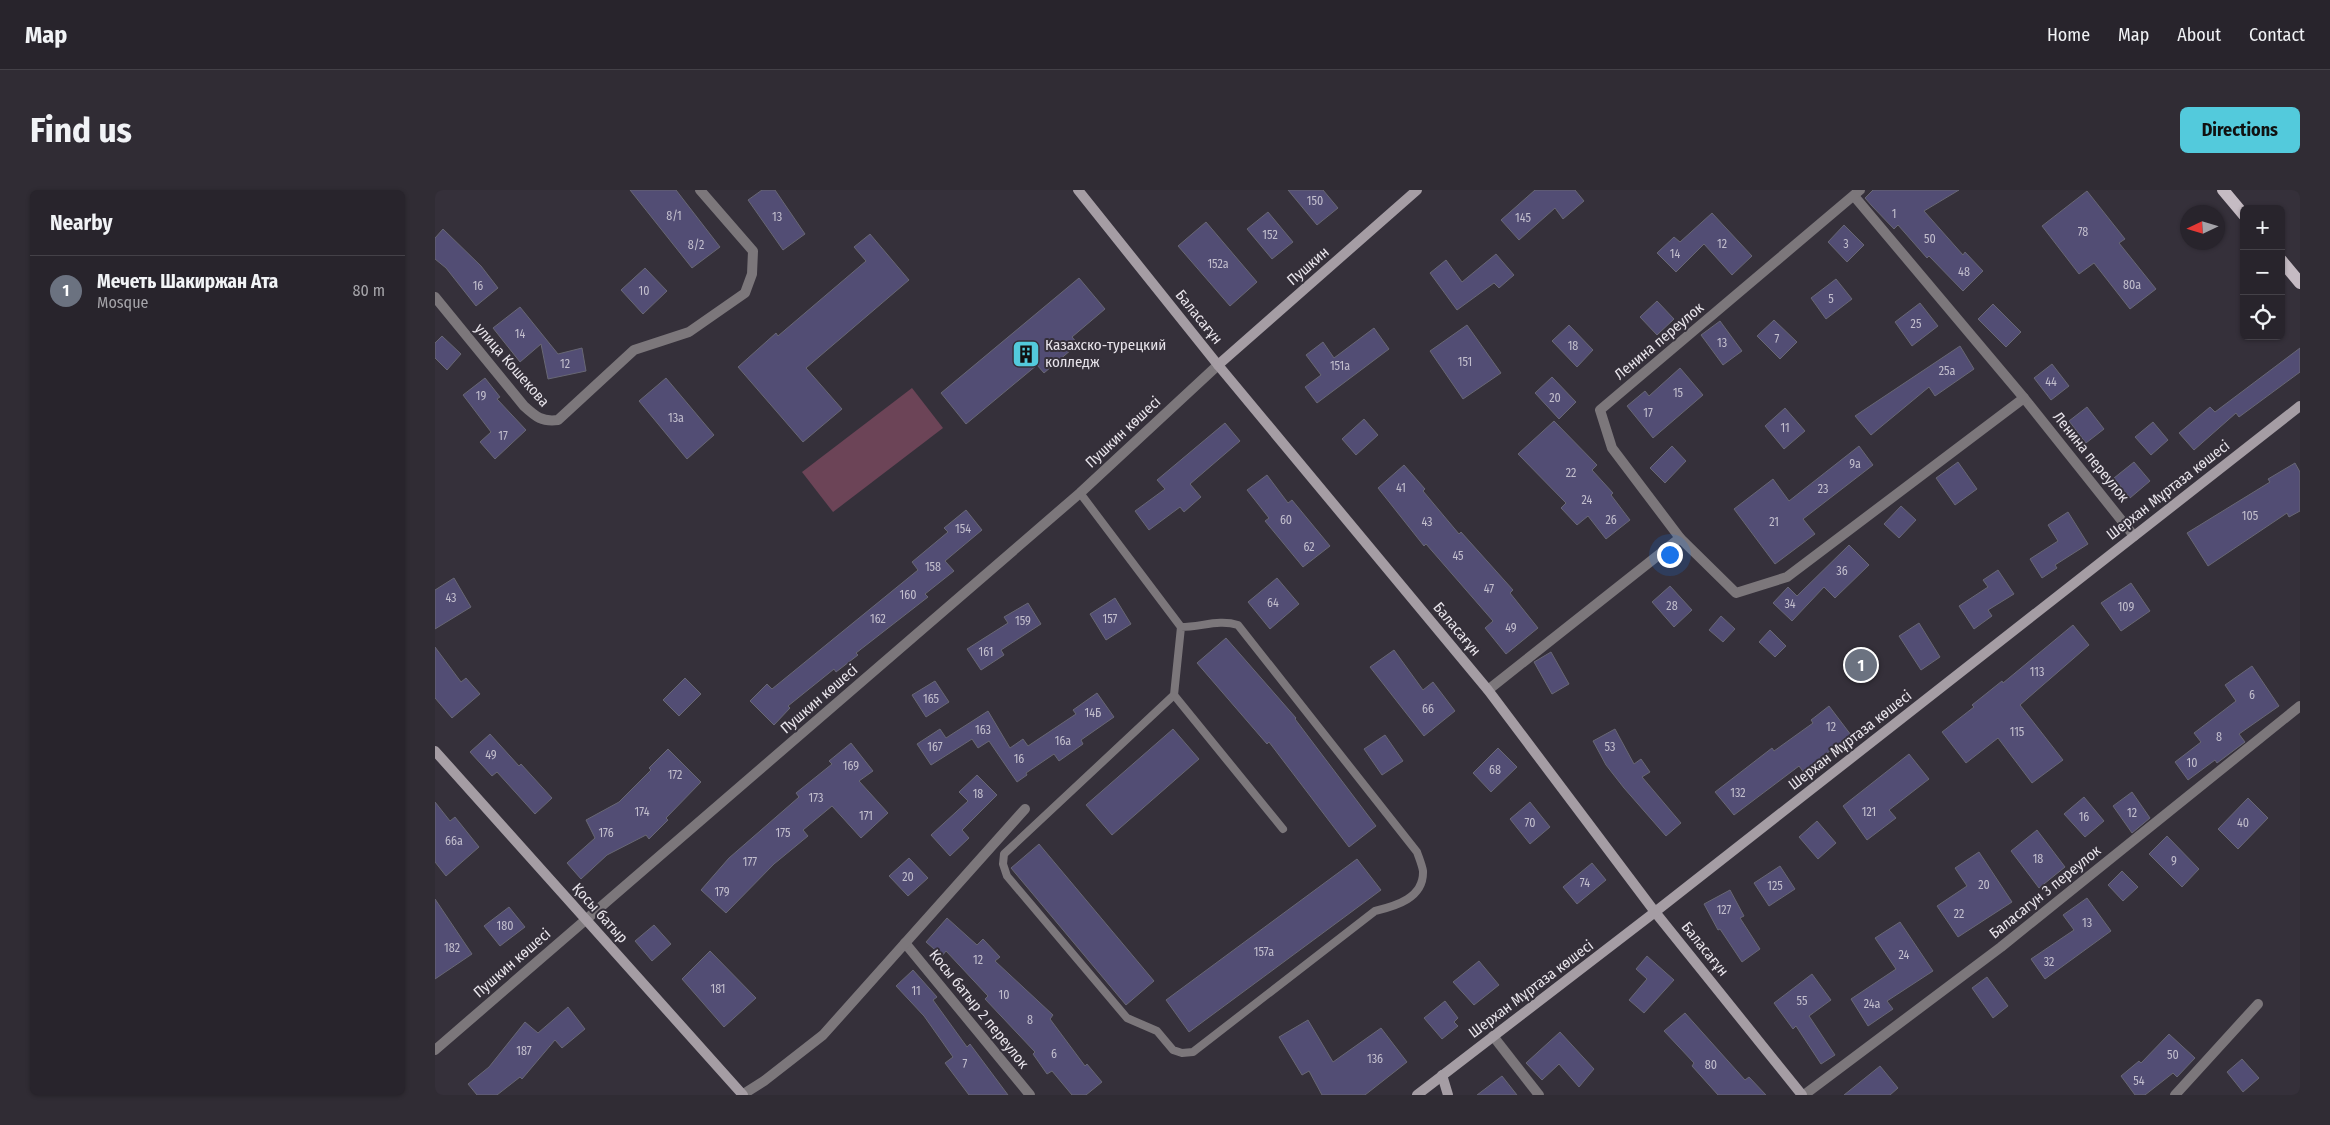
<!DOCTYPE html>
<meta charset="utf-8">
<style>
:root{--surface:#28242c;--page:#302c34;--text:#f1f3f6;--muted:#a5a4a9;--line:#444148;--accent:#53cadc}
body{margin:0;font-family:"Fira Sans Condensed",sans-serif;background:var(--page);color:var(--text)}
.controls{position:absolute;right:15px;top:15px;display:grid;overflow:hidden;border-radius:8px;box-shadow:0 1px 4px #0004}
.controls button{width:45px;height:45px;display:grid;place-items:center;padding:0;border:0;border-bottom:1px solid var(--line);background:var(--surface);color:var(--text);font:25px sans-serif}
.compass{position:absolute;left:1745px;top:15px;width:45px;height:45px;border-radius:50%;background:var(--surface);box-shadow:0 1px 4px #0004;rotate:266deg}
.you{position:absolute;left:1234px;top:364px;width:18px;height:18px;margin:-12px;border:4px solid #fff;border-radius:50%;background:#1a73e8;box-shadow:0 0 0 8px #1a73e833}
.badge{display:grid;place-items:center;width:32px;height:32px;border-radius:50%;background:var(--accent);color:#fff;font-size:16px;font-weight:700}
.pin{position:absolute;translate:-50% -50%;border:2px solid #fff;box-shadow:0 1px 5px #0006}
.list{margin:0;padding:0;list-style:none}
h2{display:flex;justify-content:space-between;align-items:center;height:65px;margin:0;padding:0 20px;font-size:21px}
h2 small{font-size:16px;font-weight:400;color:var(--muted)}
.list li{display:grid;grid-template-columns:32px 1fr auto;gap:15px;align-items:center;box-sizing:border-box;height:70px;padding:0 20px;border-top:1px solid var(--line)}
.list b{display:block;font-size:19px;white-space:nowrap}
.list p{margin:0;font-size:16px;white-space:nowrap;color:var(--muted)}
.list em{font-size:16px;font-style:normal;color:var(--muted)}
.icon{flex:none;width:28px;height:28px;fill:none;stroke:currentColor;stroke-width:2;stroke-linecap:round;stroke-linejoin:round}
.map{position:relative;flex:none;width:1865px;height:905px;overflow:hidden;border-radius:8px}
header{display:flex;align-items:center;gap:30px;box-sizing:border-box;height:70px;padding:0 25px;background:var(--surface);border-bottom:1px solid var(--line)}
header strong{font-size:24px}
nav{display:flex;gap:28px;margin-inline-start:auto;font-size:18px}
.intro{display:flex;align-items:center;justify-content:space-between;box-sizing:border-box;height:120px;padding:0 30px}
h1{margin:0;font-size:35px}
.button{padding:12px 22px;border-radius:8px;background:var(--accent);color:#111;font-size:18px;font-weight:700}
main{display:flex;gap:30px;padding:0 30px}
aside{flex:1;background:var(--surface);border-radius:8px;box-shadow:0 1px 4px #0004}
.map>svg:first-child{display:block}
.green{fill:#6c4457}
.building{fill:#524d74;stroke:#686774}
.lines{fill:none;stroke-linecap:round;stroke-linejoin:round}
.lane{stroke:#7c777b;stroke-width:8}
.street{stroke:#7c777b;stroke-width:10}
.secondary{stroke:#a59da4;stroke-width:10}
.primary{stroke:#c5bbc3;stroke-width:12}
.labels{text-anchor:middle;stroke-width:4;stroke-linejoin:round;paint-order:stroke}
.number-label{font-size:12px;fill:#c2becd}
.street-label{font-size:15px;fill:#e8e4eb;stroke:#35303a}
.poi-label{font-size:15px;fill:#e8e4eb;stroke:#35303a;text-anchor:start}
</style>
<header>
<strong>Map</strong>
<nav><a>Home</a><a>Map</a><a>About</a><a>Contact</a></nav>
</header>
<div class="intro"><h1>Find us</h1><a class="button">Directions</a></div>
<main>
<aside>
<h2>Nearby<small></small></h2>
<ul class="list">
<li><span class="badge" style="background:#6b7280">1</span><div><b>Мечеть Шакиржан Ата</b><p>Mosque</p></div><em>80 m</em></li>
</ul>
</aside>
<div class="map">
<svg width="1865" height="905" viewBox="0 0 1865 905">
<rect width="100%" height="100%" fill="#35303a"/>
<!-- green -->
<polygon class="green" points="477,198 508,238 398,322 367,282"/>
<!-- building -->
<g class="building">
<polygon points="195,0 241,0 285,57 257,78"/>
<polygon points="327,0 340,0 370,44 348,60 313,10"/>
<polygon points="853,0 888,0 903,18 882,35"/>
<polygon points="1100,0 1140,0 1149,11 1128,29 1120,18 1084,50 1066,30"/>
<polygon points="1438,0 1524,0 1489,21 1528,65 1530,62 1548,81 1528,101 1494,66 1492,68 1463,35 1459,39 1437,16 1430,8"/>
<polygon points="1652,1 1690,49 1684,53 1721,99 1695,119 1659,73 1644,84 1607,36"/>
<polygon points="833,22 858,52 837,69 812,39"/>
<polygon points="1277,23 1317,66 1297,85 1269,54 1241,82 1222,63 1239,47 1245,52"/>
<polygon points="771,32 822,92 795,116 743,56"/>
<polygon points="1409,35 1429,55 1412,72 1393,52"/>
<polygon points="8,39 46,76 63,98 41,116 11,78 0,69 0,48"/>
<polygon points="435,44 474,90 371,178 407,219 368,252 303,177 341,143 343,146 431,71 419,57"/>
<polygon points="1061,64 1079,85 1064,98 1059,93 1022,120 995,83 1011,70 1027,92"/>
<polygon points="210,78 232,101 208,124 186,100"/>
<polygon points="644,88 670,119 637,147 643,154 609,183 602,175 531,234 506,203"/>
<polygon points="1401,89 1417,109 1391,129 1376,108"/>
<polygon points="1222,111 1239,129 1222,145 1205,127"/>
<polygon points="1485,113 1503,136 1477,156 1460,132"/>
<polygon points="1558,114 1586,142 1571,157 1543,129"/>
<polygon points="85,117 123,164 147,158 151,181 113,189 106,154 85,172 58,138"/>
<polygon points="1339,130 1362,152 1345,169 1322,146"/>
<polygon points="1285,131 1307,161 1288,175 1266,145"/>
<polygon points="1032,135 1066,183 1028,209 995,161"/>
<polygon points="1134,135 1158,160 1142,177 1117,151"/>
<polygon points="939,138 954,159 882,213 870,197 886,185 871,165 888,152 899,168"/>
<polygon points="7,146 26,164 12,180 0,168 0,153"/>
<polygon points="1525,156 1539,179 1500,206 1494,197 1436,245 1420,226"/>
<polygon points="1865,158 1865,182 1804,227 1801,223 1759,260 1744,243 1775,217 1780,222"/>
<polygon points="1617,174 1634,196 1616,210 1599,188"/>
<polygon points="1245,178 1268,205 1218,248 1192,216 1210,201 1214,206"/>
<polygon points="1117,187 1141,212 1124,229 1100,203"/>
<polygon points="50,188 65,207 62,209 91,240 60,269 45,252 56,242 28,205"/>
<polygon points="231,188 279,245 252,269 204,211"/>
<polygon points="1652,217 1669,239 1651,253 1634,231"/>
<polygon points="1350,218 1370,241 1349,259 1330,236"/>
<polygon points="929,229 943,245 921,265 907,249"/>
<polygon points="1119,231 1162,275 1157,280 1178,303 1176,305 1195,330 1171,349 1153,326 1142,335 1126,318 1131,313 1083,264"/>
<polygon points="1718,232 1733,250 1716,265 1700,247"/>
<polygon points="790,233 805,251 755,294 766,307 749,322 745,317 714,340 700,321 730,299 722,290"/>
<polygon points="1237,256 1251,271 1230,293 1215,278"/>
<polygon points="1424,256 1438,275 1368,329 1380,344 1340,374 1299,319 1338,289 1354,311"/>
<polygon points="1523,272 1542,299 1520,315 1501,288"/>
<polygon points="1699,272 1715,291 1695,308 1679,288"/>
<polygon points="1860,273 1865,282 1865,321 1854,327 1852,323 1773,376 1752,343 1835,292 1833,289"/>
<polygon points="969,275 990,299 988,301 1024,344 1026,342 1078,400 1075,403 1103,438 1071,464 1050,438 1058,431 991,354 989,356 943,298"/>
<polygon points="832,285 853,313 857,310 895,356 868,377 830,331 834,328 812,300"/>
<polygon points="1466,316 1481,330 1464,348 1449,334"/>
<polygon points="531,320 547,340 510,371 519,381 490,404 493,407 421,463 423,465 401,482 399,479 353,516 355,518 339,535 315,511 332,494 337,499 483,380 477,372 513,342 509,338"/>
<polygon points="1633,322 1653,354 1620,375 1622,378 1607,388 1595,369 1623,351 1613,335"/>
<polygon points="1414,355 1434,375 1400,408 1389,397 1357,431 1338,413 1353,397 1362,406"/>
<polygon points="1563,380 1579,404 1553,420 1557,426 1539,439 1524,416 1553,397 1548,390"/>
<polygon points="19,388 36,417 0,439 0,400"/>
<polygon points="842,388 864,414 835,439 813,412"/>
<polygon points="1696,393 1715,421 1686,441 1666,413"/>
<polygon points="1235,396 1257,420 1239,437 1217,412"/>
<polygon points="680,408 696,434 671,450 655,424"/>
<polygon points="593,413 606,434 566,460 569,465 546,480 532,459 573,433 569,427"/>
<polygon points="1286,426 1300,439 1288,452 1274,440"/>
<polygon points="1484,433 1505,467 1486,480 1464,446"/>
<polygon points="1638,435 1654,455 1585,515 1628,570 1597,593 1563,548 1531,573 1507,542 1539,517 1537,515 1567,491 1568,493"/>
<polygon points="1335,440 1351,456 1340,467 1324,452"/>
<polygon points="791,448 861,528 860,529 941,636 914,657 834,552 832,554 762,473"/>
<polygon points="0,457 26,492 31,488 45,504 17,528 0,508"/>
<polygon points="959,460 988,500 998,492 1020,521 989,546 935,477"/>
<polygon points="1116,462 1134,494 1117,504 1099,472"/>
<polygon points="1817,476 1844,516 1804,544 1810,552 1782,573 1780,570 1753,590 1740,572 1766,552 1759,543 1801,511 1790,495"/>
<polygon points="250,488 266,504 244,526 228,510"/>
<polygon points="500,491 514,512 491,527 477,505"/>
<polygon points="662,503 679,527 646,550 648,554 624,571 619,564 591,583 592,585 582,592 554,551 543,558 537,549 496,575 482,554 505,539 511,548 553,521 575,558 588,549 593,556 641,524 638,520"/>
<polygon points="1394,516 1416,545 1387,567 1389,570 1370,584 1364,576 1299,625 1280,602 1337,558 1339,561 1378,533 1376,530"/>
<polygon points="738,539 764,569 677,645 651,615"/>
<polygon points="1180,539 1199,574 1206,569 1215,582 1207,587 1246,633 1231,646 1189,598 1171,575 1158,551"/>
<polygon points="55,544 84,576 86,574 117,608 100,624 62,582 57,586 35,562"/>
<polygon points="950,545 968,571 947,585 929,559"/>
<polygon points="416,553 438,581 424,591 453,623 426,648 397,616 368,640 373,646 339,674 291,723 266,700 294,668 364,607 361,603 397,574 394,571"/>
<polygon points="1063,558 1082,577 1056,602 1038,583"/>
<polygon points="233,559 266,592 231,628 233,630 214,649 211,645 172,665 146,689 132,673 160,648 151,630 184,612 216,580 214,578"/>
<polygon points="1474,564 1494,589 1454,620 1461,628 1432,650 1408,616"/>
<polygon points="542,585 562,605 527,640 534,648 515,666 496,645 533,611 524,602"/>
<polygon points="1697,602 1715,628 1697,643 1678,616"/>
<polygon points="1649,607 1669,631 1650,647 1629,624"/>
<polygon points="1813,608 1833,628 1803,659 1783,639"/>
<polygon points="0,612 15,631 20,627 44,657 11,686 0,672"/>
<polygon points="1095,612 1115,637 1095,654 1075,629"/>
<polygon points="1382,631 1401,653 1383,669 1364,647"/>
<polygon points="1602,640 1630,677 1604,698 1576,661"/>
<polygon points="1732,646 1764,679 1747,697 1714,664"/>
<polygon points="604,654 719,791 691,815 576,678"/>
<polygon points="1544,662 1577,712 1523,747 1502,716 1532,696 1520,678"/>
<polygon points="474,668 493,688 473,706 454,686"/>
<polygon points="922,669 946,700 754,842 731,810"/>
<polygon points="1157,673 1171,690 1142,714 1128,697"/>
<polygon points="1345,676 1360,699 1334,716 1319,693"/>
<polygon points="1687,681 1703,697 1688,711 1673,695"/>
<polygon points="1295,700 1309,726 1305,728 1325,759 1307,772 1285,739 1283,740 1269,714"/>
<polygon points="1652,708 1676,741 1610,789 1596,769 1639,740 1628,725"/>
<polygon points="0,709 37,764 0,789"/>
<polygon points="74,717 90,737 65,756 49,736"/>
<polygon points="512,728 542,755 548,749 565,767 560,771 618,825 615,829 650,876 652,874 667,892 651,905 637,905 617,881 612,884 598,864 600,862 550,809 553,806 511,761 507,766 491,752"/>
<polygon points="1465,732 1498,781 1452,811 1458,819 1433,836 1416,809 1461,779 1440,748"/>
<polygon points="219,735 236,754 217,771 200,751"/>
<polygon points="275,761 321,808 289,837 247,789"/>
<polygon points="1212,766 1239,790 1209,823 1194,810 1212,789 1201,779"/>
<polygon points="1044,771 1064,795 1039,815 1018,792"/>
<polygon points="478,780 502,807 498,810 532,857 535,854 573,905 534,905 510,873 518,867 489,826 461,796"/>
<polygon points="1377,784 1396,810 1374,826 1400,865 1386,874 1361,836 1358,839 1339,813"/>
<polygon points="1552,787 1573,816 1558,828 1537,798"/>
<polygon points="1010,811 1023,828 1019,832 1023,836 1007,849 989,828"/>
<polygon points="133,817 150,839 127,858 120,850 87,889 85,887 62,905 42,905 33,894 54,877 90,832 103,843"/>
<polygon points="1250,823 1310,890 1314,887 1331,905 1283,905 1257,876 1259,873 1229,841"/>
<polygon points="873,830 898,872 946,838 972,872 930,905 887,905 874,881 867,885 844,847"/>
<polygon points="1125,842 1159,879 1144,897 1124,874 1107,890 1091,873"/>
<polygon points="1734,844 1760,868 1742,887 1738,883 1710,905 1700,905 1686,886 1704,871 1706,873"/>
<polygon points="1807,869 1824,888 1808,902 1792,882"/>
<polygon points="1445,876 1463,898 1455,905 1409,905"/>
<polygon points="1067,886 1082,905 1042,905"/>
</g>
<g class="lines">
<!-- lane -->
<g class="lane">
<path d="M 645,303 L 746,437 L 739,505 L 569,664 L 568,674 L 572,686 L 692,828 L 722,841 L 738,860 L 747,863 L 758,862 L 940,721 C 961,716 989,708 988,681 C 987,675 984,668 982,662 L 803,435 C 784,429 766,437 746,437"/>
<polyline points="739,505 848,639"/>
</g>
<!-- street -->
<g class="street">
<polyline points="1419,6 1589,208 1699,346"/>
<path d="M 0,107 L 89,216 C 101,227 107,232 123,230 L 199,160 L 254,142 L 310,103 L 317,84 L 318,61 L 265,0"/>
<polyline points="1245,348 1177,258 1165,220 1425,0"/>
<polyline points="1053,500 1245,348 1301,403 1352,387 1589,208"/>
<polyline points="470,753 595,905"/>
<polyline points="1058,846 1104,905"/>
<polyline points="0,860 645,303 783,175"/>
<polyline points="307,905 329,891 388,845 590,619"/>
<polyline points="1369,905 1566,757 1865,516"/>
<polyline points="1740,905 1823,814"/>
</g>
<!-- secondary -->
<g class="secondary">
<polyline points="643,0 783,175 1053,500 1220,722 1367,905"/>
<polyline points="783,175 982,0"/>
<polyline points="0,561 308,905"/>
<polyline points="1007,885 1013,905"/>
<polyline points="982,905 1220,722 1865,216"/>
</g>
<!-- primary -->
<g class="primary">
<polyline points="1788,0 1809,25"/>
<polyline points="1846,70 1865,93"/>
</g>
</g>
<!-- icons -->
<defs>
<g id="building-square" transform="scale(1.4375)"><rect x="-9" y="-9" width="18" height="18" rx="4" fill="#53cadc" stroke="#35303a"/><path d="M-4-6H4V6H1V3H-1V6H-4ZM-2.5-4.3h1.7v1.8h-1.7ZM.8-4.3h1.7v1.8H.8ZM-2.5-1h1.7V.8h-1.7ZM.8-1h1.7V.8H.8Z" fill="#111"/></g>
</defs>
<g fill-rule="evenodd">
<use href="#building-square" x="591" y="164"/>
</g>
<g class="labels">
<!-- number labels -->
<g class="number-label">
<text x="880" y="15">150</text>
<text x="1459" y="28">1</text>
<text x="239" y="30">8/1</text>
<text x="342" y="31">13</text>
<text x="1088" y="32">145</text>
<text x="1648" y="46">78</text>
<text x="835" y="49">152</text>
<text x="1495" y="53">50</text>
<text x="1287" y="58">12</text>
<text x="1411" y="58">3</text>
<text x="261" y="59">8/2</text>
<text x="1240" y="68">14</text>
<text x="783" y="78">152а</text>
<text x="1529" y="86">48</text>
<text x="1697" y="99">80а</text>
<text x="43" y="100">16</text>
<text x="209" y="105">10</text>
<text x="1396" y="113">5</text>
<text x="1481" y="138">25</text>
<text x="85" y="148">14</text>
<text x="1342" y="153">7</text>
<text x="1287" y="157">13</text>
<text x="1138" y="160">18</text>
<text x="1030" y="176">151</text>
<text x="130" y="178">12</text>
<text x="905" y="180">151а</text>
<text x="1512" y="185">25а</text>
<text x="1616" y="196">44</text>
<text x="1243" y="207">15</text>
<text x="46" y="210">19</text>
<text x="1120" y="212">20</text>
<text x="1213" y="227">17</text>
<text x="241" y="232">13а</text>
<text x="1350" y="242">11</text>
<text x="68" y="250">17</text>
<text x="1420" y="278">9а</text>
<text x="1136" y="287">22</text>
<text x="966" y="302">41</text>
<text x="1388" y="303">23</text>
<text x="1152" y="314">24</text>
<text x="1815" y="330">105</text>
<text x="851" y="334">60</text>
<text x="1176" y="334">26</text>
<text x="992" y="336">43</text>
<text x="1339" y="336">21</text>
<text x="528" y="343">154</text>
<text x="874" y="361">62</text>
<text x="1023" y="370">45</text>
<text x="498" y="381">158</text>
<text x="1407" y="385">36</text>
<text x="1054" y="403">47</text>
<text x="473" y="409">160</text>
<text x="16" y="412">43</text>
<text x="838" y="417">64</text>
<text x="1355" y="418">34</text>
<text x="1237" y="420">28</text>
<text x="1691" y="421">109</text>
<text x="443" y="433">162</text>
<text x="675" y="433">157</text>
<text x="588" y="435">159</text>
<text x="1076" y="442">49</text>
<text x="551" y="466">161</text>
<text x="1602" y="486">113</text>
<text x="1817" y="509">6</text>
<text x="496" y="513">165</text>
<text x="993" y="523">66</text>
<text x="658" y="527">14Б</text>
<text x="1396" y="541">12</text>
<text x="548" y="544">163</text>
<text x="1582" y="546">115</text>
<text x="1784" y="551">8</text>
<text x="628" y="555">16а</text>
<text x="500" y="561">167</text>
<text x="1175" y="561">53</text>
<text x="56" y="569">49</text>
<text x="584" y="573">16</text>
<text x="1757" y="577">10</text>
<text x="416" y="580">169</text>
<text x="1060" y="584">68</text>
<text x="240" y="589">172</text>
<text x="1303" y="607">132</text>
<text x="543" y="608">18</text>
<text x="381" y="612">173</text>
<text x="207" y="626">174</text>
<text x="1434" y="626">121</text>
<text x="1697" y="627">12</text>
<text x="431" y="630">171</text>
<text x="1649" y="631">16</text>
<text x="1095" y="637">70</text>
<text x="1808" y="637">40</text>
<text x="171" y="647">176</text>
<text x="348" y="647">175</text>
<text x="19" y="655">66а</text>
<text x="1603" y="673">18</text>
<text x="1739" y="675">9</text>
<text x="315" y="676">177</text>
<text x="473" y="691">20</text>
<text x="1150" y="697">74</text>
<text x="1549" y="699">20</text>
<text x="1340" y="700">125</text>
<text x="287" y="706">179</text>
<text x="1289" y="724">127</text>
<text x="1524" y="728">22</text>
<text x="1652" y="737">13</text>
<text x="70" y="740">180</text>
<text x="17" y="762">182</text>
<text x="829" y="766">157а</text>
<text x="1469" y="769">24</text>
<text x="543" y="774">12</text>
<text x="1614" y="776">32</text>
<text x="283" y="803">181</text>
<text x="481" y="805">11</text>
<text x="569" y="809">10</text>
<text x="1367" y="815">55</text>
<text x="1437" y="818">24а</text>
<text x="595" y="834">8</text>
<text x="89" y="865">187</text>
<text x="619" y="868">6</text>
<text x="1738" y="869">50</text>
<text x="940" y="873">136</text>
<text x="530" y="878">7</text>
<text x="1276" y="879">80</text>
<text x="1704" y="895">54</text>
</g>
<!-- street labels -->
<g class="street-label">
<text transform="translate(873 76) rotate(-41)" y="5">Пушкин</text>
<text transform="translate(764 127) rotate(51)" y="5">Баласағұн</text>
<text transform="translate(1224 151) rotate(-40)" y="5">Ленина переулок</text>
<text transform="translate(77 175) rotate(49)" y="5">улица Кошекова</text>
<text transform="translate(688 242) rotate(-43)" y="5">Пушкин көшесі</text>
<text transform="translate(1656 267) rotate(51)" y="5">Ленина переулок</text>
<text transform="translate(1733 300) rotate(-38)" y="5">Шерхан Мұртаза көшесі</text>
<text transform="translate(1022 439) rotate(50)" y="5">Баласағұн</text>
<text transform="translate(384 509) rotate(-41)" y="5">Пушкин көшесі</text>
<text transform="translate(1415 550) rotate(-38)" y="5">Шерхан Мұртаза көшесі</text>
<text transform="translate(1610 702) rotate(-39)" y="5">Баласагун 3 переулок</text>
<text transform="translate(165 723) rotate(48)" y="5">Қосы батыр</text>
<text transform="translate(1270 759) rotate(51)" y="5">Баласағұн</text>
<text transform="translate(77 773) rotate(-41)" y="5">Пушкин көшесі</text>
<text transform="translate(1096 799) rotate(-37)" y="5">Шерхан Мұртаза көшесі</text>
<text transform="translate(544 819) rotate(51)" y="5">Косы батыр 2 переулок</text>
</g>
<!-- poi labels -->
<g class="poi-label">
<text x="610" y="160">Казахско-турецкий<tspan x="610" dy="17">колледж</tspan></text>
</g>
</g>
</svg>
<div class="controls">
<button>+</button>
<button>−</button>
<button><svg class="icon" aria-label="locate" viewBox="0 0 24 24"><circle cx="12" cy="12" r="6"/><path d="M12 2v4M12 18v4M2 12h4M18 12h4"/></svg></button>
</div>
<svg class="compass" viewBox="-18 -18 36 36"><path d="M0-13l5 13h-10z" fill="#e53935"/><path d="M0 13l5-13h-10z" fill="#a5a4a9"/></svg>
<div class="you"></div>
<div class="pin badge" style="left:1426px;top:475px;background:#6b7280">1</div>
</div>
</main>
